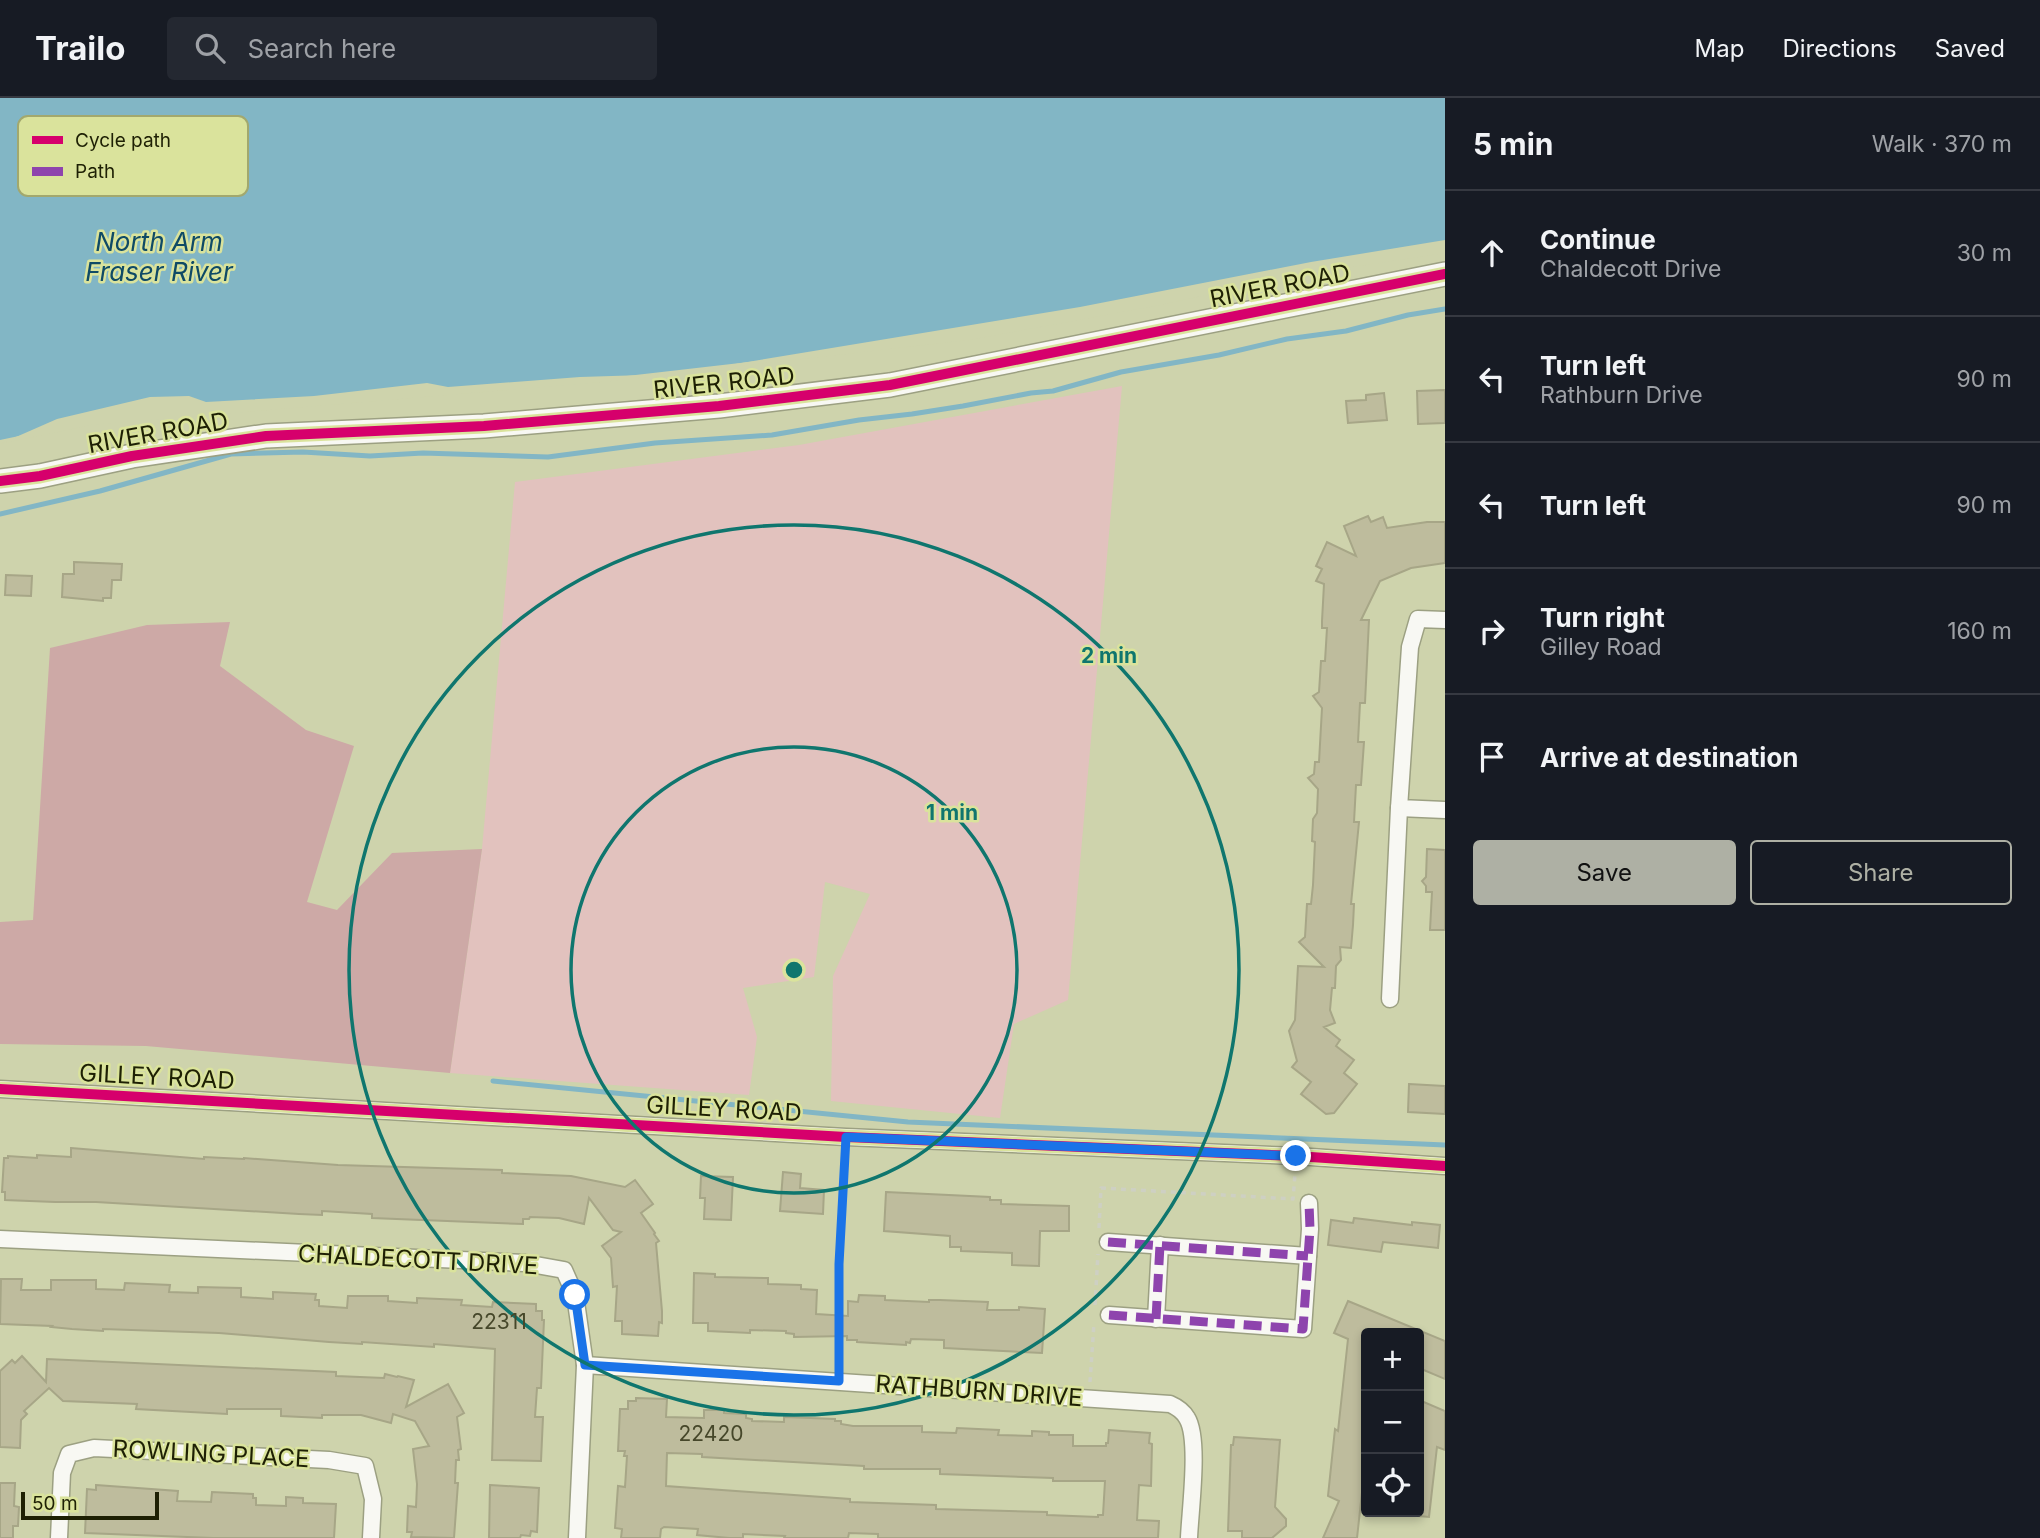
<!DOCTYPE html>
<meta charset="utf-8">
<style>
:root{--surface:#171b24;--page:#242831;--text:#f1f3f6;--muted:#9ea1a6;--line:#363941;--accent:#aeb0a4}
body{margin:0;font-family:Inter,sans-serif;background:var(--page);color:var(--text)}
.controls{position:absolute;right:21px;bottom:21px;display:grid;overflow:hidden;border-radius:7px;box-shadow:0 4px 10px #0003}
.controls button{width:63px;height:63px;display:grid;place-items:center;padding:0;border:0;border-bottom:2px solid var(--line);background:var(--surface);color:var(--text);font:35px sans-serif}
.scale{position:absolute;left:21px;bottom:18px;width:138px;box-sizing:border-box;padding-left:7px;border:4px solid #1e2004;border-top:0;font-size:19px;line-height:24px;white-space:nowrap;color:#1e2004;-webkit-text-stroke:5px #dae39c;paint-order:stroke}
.stop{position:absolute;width:21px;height:21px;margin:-16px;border:5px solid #1a73e8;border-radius:50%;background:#fff}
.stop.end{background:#1a73e8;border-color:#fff;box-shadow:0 2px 7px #0008}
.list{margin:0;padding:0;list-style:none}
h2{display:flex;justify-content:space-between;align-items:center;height:91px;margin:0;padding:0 28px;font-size:30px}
h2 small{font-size:23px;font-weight:400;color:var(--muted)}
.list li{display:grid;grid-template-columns:46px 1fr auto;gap:21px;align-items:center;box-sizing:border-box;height:126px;padding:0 28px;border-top:2px solid var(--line)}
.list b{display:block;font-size:26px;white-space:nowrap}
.list p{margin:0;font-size:23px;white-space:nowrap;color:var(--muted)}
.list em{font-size:23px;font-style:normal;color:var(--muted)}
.actions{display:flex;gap:14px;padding:21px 28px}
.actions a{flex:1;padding:16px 0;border:2px solid var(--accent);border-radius:7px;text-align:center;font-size:24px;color:var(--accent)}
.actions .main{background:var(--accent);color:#111}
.icon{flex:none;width:38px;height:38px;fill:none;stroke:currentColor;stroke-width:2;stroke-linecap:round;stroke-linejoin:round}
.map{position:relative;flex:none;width:1445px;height:1440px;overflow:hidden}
header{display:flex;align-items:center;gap:42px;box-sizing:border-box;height:98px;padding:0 35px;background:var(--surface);border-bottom:2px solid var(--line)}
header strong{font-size:33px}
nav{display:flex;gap:38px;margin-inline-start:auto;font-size:24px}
.search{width:490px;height:63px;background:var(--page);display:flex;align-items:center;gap:18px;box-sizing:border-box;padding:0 24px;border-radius:7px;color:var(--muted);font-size:26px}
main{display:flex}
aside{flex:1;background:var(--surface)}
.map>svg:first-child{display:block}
.green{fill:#e2c2be}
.forest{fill:#cda9a6}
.water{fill:#82b6c5}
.pier{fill:#ced3ac}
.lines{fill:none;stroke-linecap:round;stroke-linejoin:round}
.stream{stroke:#82b6c5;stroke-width:5}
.building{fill:#bebc9d;stroke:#a7a687;stroke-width:2;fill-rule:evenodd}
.street-casing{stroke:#9ca082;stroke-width:19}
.secondary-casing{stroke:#9ca082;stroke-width:26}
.path{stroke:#ced0c3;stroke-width:3.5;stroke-dasharray:5 5;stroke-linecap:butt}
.street{stroke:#f8f8f3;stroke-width:16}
.secondary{stroke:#f8f8f3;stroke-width:23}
.quiet{stroke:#8e44ad;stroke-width:9;stroke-dasharray:18 9;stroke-linecap:butt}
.cycleway-casing{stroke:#dae39c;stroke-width:15}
.cycleway{stroke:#d6006c;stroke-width:10}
.route{stroke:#1a73e8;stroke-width:9}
.ring{fill:none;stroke:#0f766e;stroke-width:3.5}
.labels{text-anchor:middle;stroke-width:5;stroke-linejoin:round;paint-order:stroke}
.number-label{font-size:21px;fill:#46472a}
.street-label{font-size:24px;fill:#1e2004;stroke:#dae39c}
.water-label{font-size:26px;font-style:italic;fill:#0f4a66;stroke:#dae39c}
.key{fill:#dae39c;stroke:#a2a86e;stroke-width:2}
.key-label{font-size:19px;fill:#1e2004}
.centre{fill:#0f766e;stroke:#dae39c;stroke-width:3.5}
.ring-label{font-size:21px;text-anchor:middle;font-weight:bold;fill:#0f766e;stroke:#dae39c;stroke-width:5;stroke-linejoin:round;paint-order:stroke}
</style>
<header>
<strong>Trailo</strong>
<div class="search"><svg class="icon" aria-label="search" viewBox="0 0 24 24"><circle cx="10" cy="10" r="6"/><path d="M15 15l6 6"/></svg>Search here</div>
<nav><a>Map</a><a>Directions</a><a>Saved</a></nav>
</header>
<main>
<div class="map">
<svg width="1445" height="1440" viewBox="0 0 1445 1440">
<rect width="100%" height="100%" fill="#ced3ac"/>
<!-- green -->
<polygon class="green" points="1122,288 1068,902 1014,926 1000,1020 831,1003 833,878 870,796 825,784 814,879 743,890 757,939 749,997 450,975 482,751 515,384 799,347"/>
<!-- forest -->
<polygon class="forest" points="230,524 220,568 306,632 354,648 307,804 337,812 392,755 482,751 450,975 146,948 0,946 0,824 33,822 50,550 147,527"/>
<!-- water -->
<polygon class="water" points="0,0 1445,0 1445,151 1306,173 968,239 592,282 90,323 0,342"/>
<!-- pier -->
<g class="pier">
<polygon points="1445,142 1445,155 1306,176 1155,208 969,242 687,274 1080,209 1311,164"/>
<polygon points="676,276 592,285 91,327 0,346 57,321 150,299 189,298 206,304 314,298 427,285 448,289 580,279"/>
</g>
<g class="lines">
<!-- stream -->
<g class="stream">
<polyline points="0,416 100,393 231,356 303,354 370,358 423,355 548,359 655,345 772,337 859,322 912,316 963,308 1031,295 1053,293 1121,274 1219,257 1287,241 1346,233 1408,217 1445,211"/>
<polyline points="493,983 908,1024 1445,1047"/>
</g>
</g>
<!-- building -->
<g class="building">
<polygon points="1445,292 1445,325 1418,326 1417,293"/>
<polygon points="1384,295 1387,322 1348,325 1346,303 1366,302 1366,297"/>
<polygon points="1368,418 1371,424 1383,419 1387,430 1427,424 1445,424 1445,465 1411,470 1380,483 1361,522 1369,522 1365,605 1360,605 1358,644 1364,644 1361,687 1356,687 1354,724 1359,724 1351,806 1354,806 1353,827 1351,850 1340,849 1341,862 1336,868 1335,890 1332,890 1330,912 1335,925 1324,929 1340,942 1336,948 1354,962 1344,975 1357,986 1334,1015 1326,1016 1301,996 1311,984 1292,969 1297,963 1289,933 1295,922 1298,868 1324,869 1299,844 1305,839 1307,806 1311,806 1313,787 1315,744 1312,743 1313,721 1317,715 1318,691 1308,680 1314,676 1315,664 1319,664 1322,610 1313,598 1319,594 1321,563 1325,563 1327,530 1322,530 1322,523 1324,486 1316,483 1322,471 1316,468 1327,444 1356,458 1344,428"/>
<polygon points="74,464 122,466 121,482 112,482 111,500 103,500 103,503 62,499 63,476 74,476"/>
<polygon points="6,477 32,478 31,498 5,497"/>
<polygon points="1427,751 1445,752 1445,832 1430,832 1432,794 1426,794 1426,788 1422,783 1426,779"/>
<polygon points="1409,986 1445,988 1445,1016 1408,1014"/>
<polygon points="71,1050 204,1061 204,1059 244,1061 244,1060 338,1067 502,1072 502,1075 571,1078 625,1089 635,1082 653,1106 641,1115 655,1135 654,1136 659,1143 656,1145 662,1213 662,1225 659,1224 658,1238 622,1236 622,1223 615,1223 617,1188 613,1189 611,1160 602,1148 621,1134 613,1132 589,1100 584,1126 559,1120 530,1119 529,1121 523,1121 523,1126 372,1120 372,1116 322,1113 322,1117 299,1116 96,1104 55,1104 5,1102 5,1094 2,1094 4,1060 8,1060 8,1058 37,1060 37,1057 71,1059"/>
<polygon points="783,1074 801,1076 800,1090 824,1092 823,1116 780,1113"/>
<polygon points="701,1078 733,1079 731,1122 704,1121 705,1100 700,1100"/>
<polygon points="886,1094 990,1099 990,1102 1001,1102 1001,1106 1069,1108 1069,1133 1040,1133 1039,1168 1012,1167 1012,1155 961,1153 961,1149 950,1149 950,1138 884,1133"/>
<polygon points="1354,1120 1412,1127 1412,1124 1440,1127 1438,1150 1383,1144 1381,1154 1328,1147 1331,1122 1353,1125"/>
<polygon points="694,1175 715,1176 715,1179 768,1180 768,1186 801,1187 801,1191 817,1192 816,1216 848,1218 848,1203 858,1204 859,1197 885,1198 885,1202 929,1204 929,1202 940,1202 988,1204 987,1212 1019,1212 1019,1209 1045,1211 1042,1255 944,1250 944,1242 911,1241 910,1245 906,1244 906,1247 857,1244 857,1242 847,1242 847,1238 794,1239 794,1236 786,1235 786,1233 750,1232 750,1235 708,1233 708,1225 693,1225"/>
<polygon points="1,1181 22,1181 21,1192 51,1192 51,1182 96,1182 96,1191 124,1192 125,1185 170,1187 169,1194 198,1195 198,1189 241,1190 241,1199 273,1201 273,1194 316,1196 315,1202 319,1202 319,1208 347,1210 348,1198 388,1198 388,1203 417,1205 417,1200 462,1202 461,1207 492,1209 493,1204 536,1206 536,1213 542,1213 542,1222 544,1222 541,1290 537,1290 535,1319 543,1319 541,1363 492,1362 495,1251 434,1246 434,1249 362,1244 362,1246 329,1244 219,1235 103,1231 103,1233 72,1231 51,1229 52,1228 0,1226"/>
<polygon points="1348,1203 1445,1243 1445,1281 1419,1270 1419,1235 1366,1235 1366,1358 1357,1440 1323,1440 1339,1403 1328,1398 1335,1331 1338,1333 1348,1241 1334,1235"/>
<polygon points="22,1258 46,1284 47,1261 336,1274 336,1278 384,1280 385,1276 397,1279 398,1278 414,1282 406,1309 448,1286 464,1315 457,1319 461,1351 458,1352 459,1362 456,1362 455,1385 458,1385 454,1440 411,1439 412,1434 407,1434 408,1408 416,1409 417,1386 413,1351 429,1348 415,1323 393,1316 391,1325 361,1317 322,1317 322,1320 281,1318 281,1311 227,1311 227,1316 136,1311 137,1306 63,1303 49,1290 24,1313 27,1316 21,1322 20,1350 0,1349 0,1273 12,1262 15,1265"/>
<path d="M 636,1300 L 667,1301 L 666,1319 L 704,1320 L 704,1312 L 724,1312 L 724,1315 L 746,1316 L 746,1320 L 752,1321 L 752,1323 L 784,1324 L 784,1319 L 810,1320 L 835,1321 L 835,1323 L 841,1323 L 841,1326 L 853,1328 L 922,1328 L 922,1334 L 956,1335 L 957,1330 L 999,1332 L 998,1337 L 1032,1338 L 1032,1333 L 1049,1334 L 1049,1337 L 1073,1337 L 1073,1348 L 1106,1348 L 1106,1345 L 1108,1345 L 1109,1332 L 1150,1335 L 1149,1345 L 1152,1346 L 1151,1388 L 1139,1387 L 1137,1422 L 1159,1423 L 1158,1440 L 878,1440 L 878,1436 L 849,1435 L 848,1440 L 784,1440 L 785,1438 L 743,1436 L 743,1440 L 729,1440 L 697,1437 L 698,1431 L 664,1429 L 661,1431 L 660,1440 L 621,1440 L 622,1431 L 615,1430 L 618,1388 L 625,1389 L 627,1358 L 624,1358 L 625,1353 L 618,1353 L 620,1311 L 628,1311 L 628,1303 L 636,1303 ZM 667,1355 L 702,1356 L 702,1359 L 864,1368 L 864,1371 L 940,1371 L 940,1376 L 1053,1380 L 1053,1383 L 1105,1383 L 1103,1417 L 1098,1417 L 1098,1419 L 1047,1417 L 1047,1414 L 936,1411 L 936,1407 L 850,1404 L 850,1401 L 666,1388 Z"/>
<polygon points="1419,1302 1445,1313 1445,1352 1437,1349 1429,1419 1419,1418"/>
<polygon points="1234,1339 1280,1342 1275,1409 1286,1421 1286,1428 1272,1440 1242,1440 1242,1433 1228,1433 1231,1347 1233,1347"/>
<polygon points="0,1385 15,1385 14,1408 19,1409 18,1428 13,1428 13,1440 0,1440"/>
<polygon points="96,1387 178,1393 177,1403 211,1404 212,1394 253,1396 253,1400 256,1400 256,1407 286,1408 286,1399 303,1400 303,1405 336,1406 334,1440 213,1440 85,1435 87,1391 96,1392"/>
<polygon points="490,1387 539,1390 537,1434 531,1433 530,1438 521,1437 520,1440 489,1440"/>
</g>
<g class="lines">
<!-- street casing -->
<g class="street-casing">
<g id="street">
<polyline points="1445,522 1418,521 1410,549 1399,710 1445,712"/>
<polyline points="1390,901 1399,710"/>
<polyline points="0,991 846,1039 1296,1058 1445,1068"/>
<polyline points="0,1141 525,1165 564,1172 575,1197 585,1267 577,1440"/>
<polyline points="1108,1144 1308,1158"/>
<polyline points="1109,1217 1303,1231 1310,1131 1309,1105"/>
<polyline points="1156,1221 1160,1147"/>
<path d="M 585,1267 L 1170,1306 C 1177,1309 1183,1313 1187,1320 C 1200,1341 1190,1413 1189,1440"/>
<polyline points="59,1440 62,1375 69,1356 94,1350 329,1362 365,1368 373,1401 371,1440"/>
</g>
</g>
<!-- secondary casing -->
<g class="secondary-casing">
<polyline id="secondary" points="0,383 40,378 132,358 266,338 484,328 719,308 890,287 1445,176"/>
</g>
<!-- path -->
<g class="path">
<polyline points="1099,1130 1101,1090 1293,1101 1295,1076"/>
<polyline points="1095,1207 1098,1156"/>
<polyline points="839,1267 839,1166 845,1055"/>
<polyline points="1090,1284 1094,1225"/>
</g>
<!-- street -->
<use href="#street" class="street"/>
<!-- secondary -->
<use href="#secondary" class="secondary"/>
<!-- quiet -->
<g class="quiet">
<polyline points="1108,1144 1308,1158"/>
<polyline points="1109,1217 1303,1231 1310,1131 1309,1105"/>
<polyline points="1156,1221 1160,1147"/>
</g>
<!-- cycleway casing -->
<g class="cycleway-casing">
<g id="cycleway">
<polyline points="0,383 40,378 132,358 266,338 484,328 719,308 890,287 1445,176"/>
<polyline points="0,991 846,1039 1296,1058 1445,1068"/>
</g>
</g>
<!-- cycleway -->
<use href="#cycleway" class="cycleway"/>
</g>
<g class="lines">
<!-- route -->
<polyline class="route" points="575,1197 585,1267 839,1283 839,1166 846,1039 1296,1058"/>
</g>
<!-- distance rings -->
<g class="ring">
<circle cx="794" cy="872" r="223"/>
<circle cx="794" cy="872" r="445"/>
</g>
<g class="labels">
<!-- number labels -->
<g class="number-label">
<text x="499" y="1231">22311</text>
<text x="711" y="1343">22420</text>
</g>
<!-- street labels -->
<g class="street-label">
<text transform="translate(1280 188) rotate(-11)" y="8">RIVER ROAD</text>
<text transform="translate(724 285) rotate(-6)" y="8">RIVER ROAD</text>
<text transform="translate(158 335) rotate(-10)" y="8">RIVER ROAD</text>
<text transform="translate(157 979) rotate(3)" y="8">GILLEY ROAD</text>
<text transform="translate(724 1011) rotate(3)" y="8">GILLEY ROAD</text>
<text transform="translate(418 1162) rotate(3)" y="8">CHALDECOTT DRIVE</text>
<text transform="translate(979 1293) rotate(4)" y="8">RATHBURN DRIVE</text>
<text transform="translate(211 1356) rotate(3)" y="8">ROWLING PLACE</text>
</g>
<!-- water labels -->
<g class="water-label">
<text x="159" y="153">North Arm<tspan x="159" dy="30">Fraser River</tspan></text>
</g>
</g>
<!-- legend -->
<rect x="18" y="18" width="230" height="80" rx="10" class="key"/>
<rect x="32" y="38" width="31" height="8" fill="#d6006c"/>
<rect x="32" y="69" width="31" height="9" fill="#8e44ad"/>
<g class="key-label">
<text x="75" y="49">Cycle path</text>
<text x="75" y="80">Path</text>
</g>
<circle cx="794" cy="872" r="10" class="centre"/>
<g class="ring-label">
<text x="1109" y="565">2 min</text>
<text x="952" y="722">1 min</text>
</g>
</svg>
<div class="controls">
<button>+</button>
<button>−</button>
<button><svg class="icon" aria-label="locate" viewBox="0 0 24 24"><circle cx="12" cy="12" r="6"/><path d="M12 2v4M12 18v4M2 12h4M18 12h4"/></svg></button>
</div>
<div class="scale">50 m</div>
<div class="stop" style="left:575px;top:1197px"></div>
<div class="stop end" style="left:1296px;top:1058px"></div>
</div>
<aside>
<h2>5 min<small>Walk · 370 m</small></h2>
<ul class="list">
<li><svg class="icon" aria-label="ahead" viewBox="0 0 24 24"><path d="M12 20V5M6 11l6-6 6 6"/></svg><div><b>Continue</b><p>Chaldecott Drive</p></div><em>30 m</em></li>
<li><svg class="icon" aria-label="left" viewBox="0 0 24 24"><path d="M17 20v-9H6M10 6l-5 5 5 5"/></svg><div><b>Turn left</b><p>Rathburn Drive</p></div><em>90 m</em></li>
<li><svg class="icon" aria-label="left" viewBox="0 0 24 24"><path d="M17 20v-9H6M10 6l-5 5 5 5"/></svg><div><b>Turn left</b></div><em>90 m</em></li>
<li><svg class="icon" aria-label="right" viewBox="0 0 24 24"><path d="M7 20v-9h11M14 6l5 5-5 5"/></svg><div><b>Turn right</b><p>Gilley Road</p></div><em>160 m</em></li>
<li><svg class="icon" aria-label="arrive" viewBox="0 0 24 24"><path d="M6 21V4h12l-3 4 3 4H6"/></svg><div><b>Arrive at destination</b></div></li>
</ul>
<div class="actions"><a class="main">Save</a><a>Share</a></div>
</aside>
</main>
